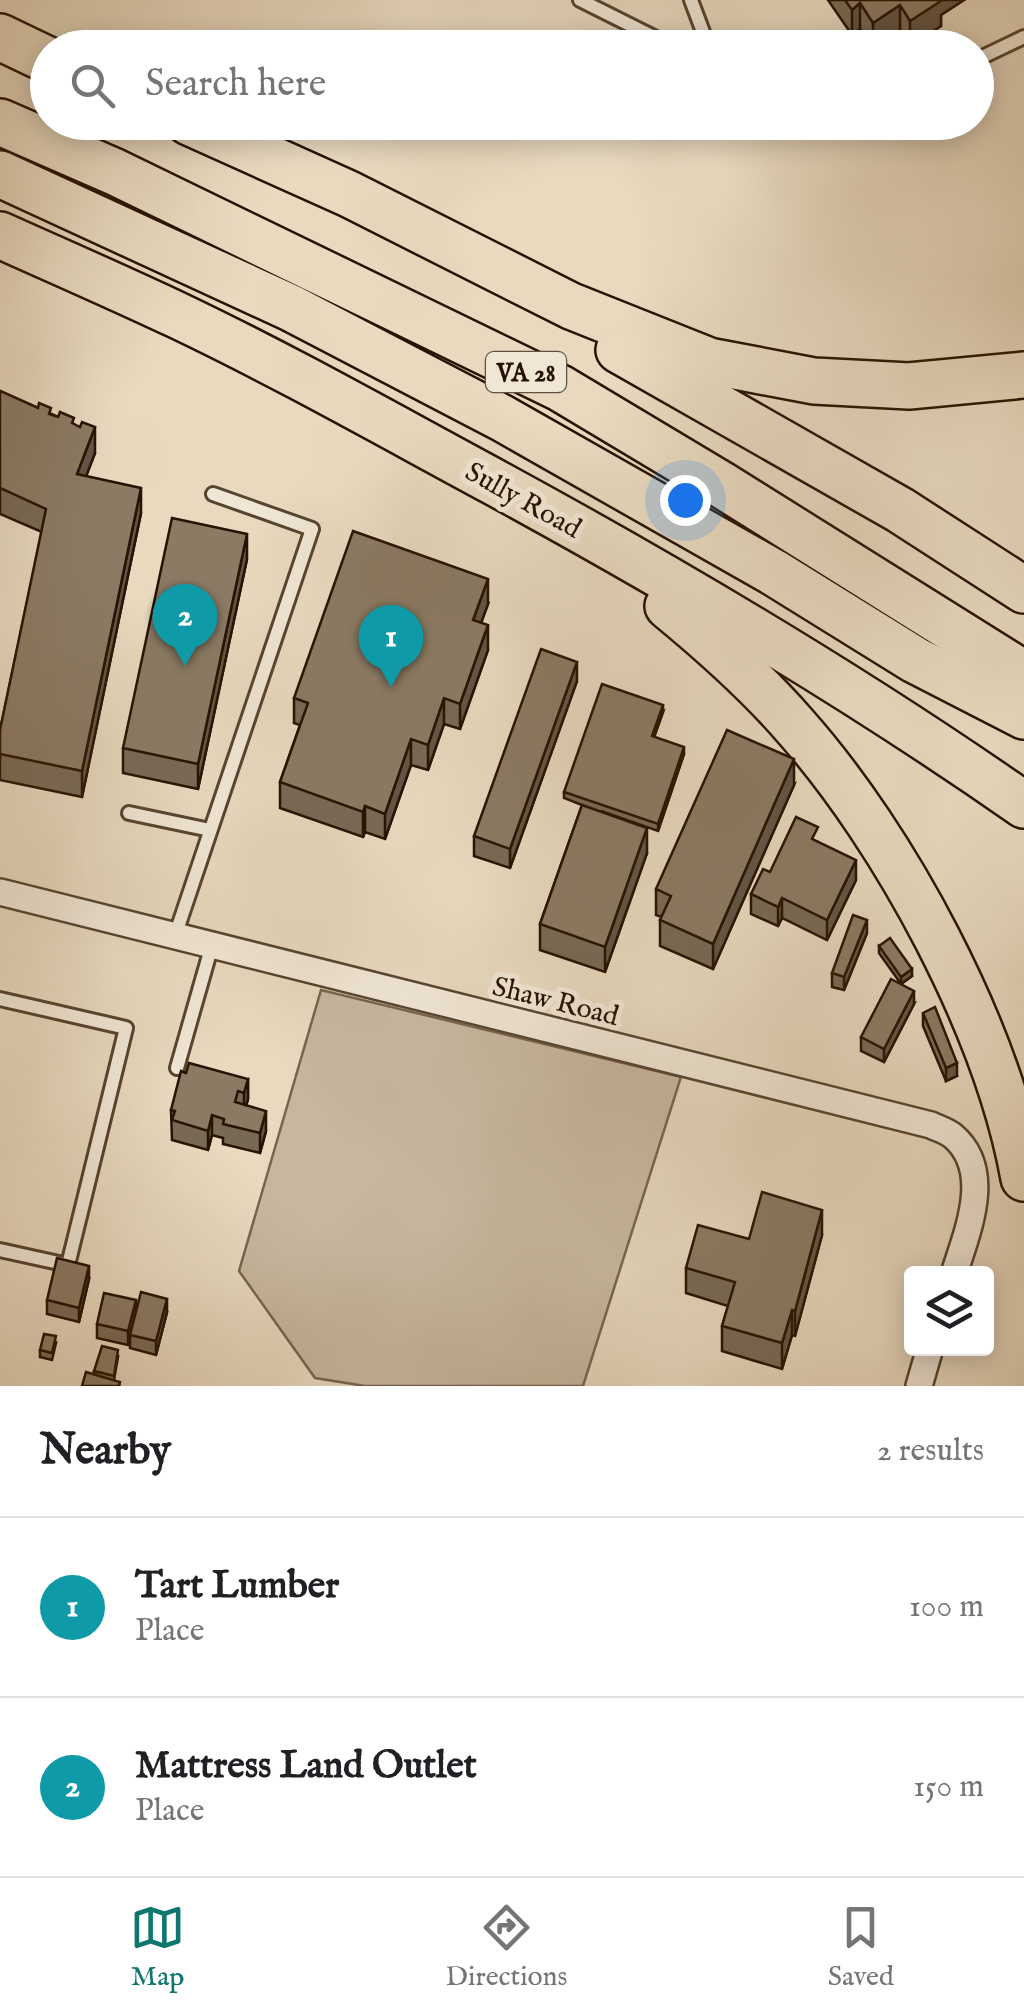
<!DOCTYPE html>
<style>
:root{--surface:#fff;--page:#f6f6f6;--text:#202124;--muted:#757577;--line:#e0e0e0;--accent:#0f766e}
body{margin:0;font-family:"IM FELL English",serif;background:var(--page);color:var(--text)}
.controls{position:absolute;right:30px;bottom:30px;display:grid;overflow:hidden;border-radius:10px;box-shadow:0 5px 25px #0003}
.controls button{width:90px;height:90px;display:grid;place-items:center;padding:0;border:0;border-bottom:2px solid var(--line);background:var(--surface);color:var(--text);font:50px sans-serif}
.you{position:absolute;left:685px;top:500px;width:35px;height:35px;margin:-25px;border:8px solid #fff;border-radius:50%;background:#1a73e8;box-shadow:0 0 0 15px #1a73e833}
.badge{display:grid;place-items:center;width:65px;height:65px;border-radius:50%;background:var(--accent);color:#fff;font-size:32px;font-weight:700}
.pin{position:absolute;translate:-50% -82px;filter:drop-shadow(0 2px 5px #0008)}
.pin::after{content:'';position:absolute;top:52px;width:35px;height:30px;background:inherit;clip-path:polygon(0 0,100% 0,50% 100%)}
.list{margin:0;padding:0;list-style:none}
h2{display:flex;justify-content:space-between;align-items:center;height:130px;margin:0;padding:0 40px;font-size:42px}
h2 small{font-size:32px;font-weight:400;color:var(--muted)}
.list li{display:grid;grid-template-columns:65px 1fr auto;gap:30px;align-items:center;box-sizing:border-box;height:180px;padding:0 40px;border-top:2px solid var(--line)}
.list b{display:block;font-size:38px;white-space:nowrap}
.list p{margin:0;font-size:32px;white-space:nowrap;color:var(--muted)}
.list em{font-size:32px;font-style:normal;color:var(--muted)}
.icon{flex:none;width:55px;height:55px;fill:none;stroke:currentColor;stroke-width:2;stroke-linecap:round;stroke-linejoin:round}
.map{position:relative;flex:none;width:1024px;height:1386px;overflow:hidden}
.search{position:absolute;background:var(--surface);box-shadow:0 5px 25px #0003;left:30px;right:30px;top:30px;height:110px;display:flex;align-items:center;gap:25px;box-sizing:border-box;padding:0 35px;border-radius:55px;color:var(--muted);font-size:38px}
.sheet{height:490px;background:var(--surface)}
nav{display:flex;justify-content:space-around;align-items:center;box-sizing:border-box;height:140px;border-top:2px solid var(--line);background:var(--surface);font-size:28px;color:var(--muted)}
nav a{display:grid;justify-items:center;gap:5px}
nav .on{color:var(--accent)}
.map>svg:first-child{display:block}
.grass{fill:#c7b79f;stroke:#776550;stroke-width:2.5}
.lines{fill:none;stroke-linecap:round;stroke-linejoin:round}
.lane-casing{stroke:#574430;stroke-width:18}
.street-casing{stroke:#574430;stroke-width:30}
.highway-casing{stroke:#271301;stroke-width:50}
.lane{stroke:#f0e6d5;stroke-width:12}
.street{stroke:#f0e6d5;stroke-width:25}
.highway{stroke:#e8d9bf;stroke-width:45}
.wall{fill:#786956;stroke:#271301;stroke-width:2.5}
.shaded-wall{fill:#615546;stroke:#271301;stroke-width:2.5}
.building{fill:#8b7a64;stroke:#271301;stroke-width:2.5}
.labels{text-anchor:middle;stroke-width:10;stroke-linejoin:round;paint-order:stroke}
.shield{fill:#f0e6d5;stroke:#635241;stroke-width:2.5}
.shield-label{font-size:25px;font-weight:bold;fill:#271301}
.street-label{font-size:28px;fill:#271301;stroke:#f0e6d5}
</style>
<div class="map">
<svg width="1024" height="1386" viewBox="0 0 1024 1386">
<rect width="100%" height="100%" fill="#e8d9bf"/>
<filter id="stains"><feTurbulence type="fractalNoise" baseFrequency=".002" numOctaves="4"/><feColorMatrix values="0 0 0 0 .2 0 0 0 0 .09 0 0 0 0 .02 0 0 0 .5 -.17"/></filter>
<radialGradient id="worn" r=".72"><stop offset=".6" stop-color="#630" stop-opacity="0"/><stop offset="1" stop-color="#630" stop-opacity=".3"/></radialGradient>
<!-- grass -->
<polygon class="grass" points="321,990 681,1077 583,1386 365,1386 315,1378 239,1271"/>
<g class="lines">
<!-- lane casing -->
<g class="lane-casing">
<g id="lane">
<polyline points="580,0 676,48"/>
<polyline points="691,0 709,48"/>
<polyline points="976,60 1024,37"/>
<polyline points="129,813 210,830"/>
<polyline points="175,936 312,529 213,494"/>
<polyline points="0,999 126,1028 68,1265 0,1250"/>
<polyline points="177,1068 212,945"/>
</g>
</g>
<!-- street casing -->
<g class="street-casing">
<g id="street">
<path d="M 0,892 L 931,1125 C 937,1128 947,1131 953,1136 C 994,1171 967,1232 954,1274"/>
<polyline points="919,1386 930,1348"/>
</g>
</g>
<!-- highway casing -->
<g class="highway-casing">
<g id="highway">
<polyline points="0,37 48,60"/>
<polyline points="0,122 115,172 560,388 722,485 1024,674"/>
<polyline points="189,122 349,194 571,306 709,361 814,381 909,386 1024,375"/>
<polyline points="0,174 291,308 502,418 773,572 915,660 1024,716"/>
<path d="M 0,235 C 60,262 120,288 179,316 C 286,367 390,426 494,482 C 676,581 855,687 1024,805"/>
<polyline points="619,350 900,510 1024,590"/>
<path d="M 668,606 C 713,643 757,682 795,726 C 896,840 997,1028 1024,1178"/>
</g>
</g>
<!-- lane -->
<use href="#lane" class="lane"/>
<!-- street -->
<use href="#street" class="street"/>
<!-- highway -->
<use href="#highway" class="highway"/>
</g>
<!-- wall -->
<g class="wall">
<polygon points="828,0 964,0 941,15 941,26 910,46 900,31 875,48 872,48 860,29 852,35"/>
<polygon points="0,391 74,424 95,453 86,476 141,513 82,797 0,780 0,730 42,532 0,514"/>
<polygon points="247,559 198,789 123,773 123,748"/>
<polygon points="488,604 481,623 488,650 460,729 444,724 428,770 411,765 385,839 365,832 363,837 280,808 280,782 300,725 294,723 294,698"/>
<polygon points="577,681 510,868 474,856 474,836"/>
<polygon points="663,712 654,737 684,754 658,831 601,811 647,853 605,972 540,950 540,924 582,805 564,798 564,792"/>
<polygon points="794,785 713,969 660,946 660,920 662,917 656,915 656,889"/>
<polygon points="818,842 856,880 827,940 782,918 778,926 751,914 751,894 770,872"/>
<polygon points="867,933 844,990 832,987 832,973"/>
<polygon points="879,946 912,976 901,984 879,953"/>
<polygon points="914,1004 884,1062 861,1051 861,1037"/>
<polygon points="923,1013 957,1076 946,1081 923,1026"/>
<polygon points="248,1079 248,1099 246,1106 266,1131 260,1153 223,1144 223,1138 212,1135 208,1150 172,1140 171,1110"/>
<polygon points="822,1235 795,1336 792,1335 782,1369 722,1351 722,1326 728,1306 686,1293 686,1268 749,1239"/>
<polygon points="89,1279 79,1322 47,1314 47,1300"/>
<polygon points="167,1312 156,1355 130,1348 130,1337 128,1345 97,1338 97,1324 136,1313"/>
<polygon points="56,1343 52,1360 40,1357 40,1350"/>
<polygon points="118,1357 114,1380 120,1386 94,1374 94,1371"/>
</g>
<!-- shaded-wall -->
<g class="shaded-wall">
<polygon points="936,0 964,0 941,15 941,26 910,46 910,21"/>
<polygon points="860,3 860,29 852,35 852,10"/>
<polygon points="900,5 900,31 873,48 873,23"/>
<polygon points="95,427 95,453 77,500 77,474"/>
<polygon points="141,488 141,513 82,797 82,771"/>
<polygon points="247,534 247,559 198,789 198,764"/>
<polygon points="488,579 488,604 473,645 473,620"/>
<polygon points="488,625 488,650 460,729 460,704"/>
<polygon points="577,662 577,681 510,868 510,849"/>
<polygon points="444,698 444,724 428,770 428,745"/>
<polygon points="663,705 663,712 652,743 652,736"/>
<polygon points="411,739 411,765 385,839 385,814"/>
<polygon points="684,747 684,754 658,831 658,824"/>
<polygon points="794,759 794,785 713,969 713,944"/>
<polygon points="365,806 365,832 363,837 363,812"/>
<polygon points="647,828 647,853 605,972 605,947"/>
<polygon points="856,860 856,880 827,940 827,920"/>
<polygon points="782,898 782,918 778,926 778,907"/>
<polygon points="867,920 867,933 844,990 844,977"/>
<polygon points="912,969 912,976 901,984 901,977"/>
<polygon points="914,991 914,1004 884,1062 884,1049"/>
<polygon points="957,1063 957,1076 946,1081 946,1068"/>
<polygon points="248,1079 248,1099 244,1113 244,1093"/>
<polygon points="266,1111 266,1131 260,1153 260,1133"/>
<polygon points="212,1115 212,1135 208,1150 208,1131"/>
<polygon points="822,1210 822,1235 795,1336 795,1311"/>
<polygon points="89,1266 89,1279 79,1322 79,1308"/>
<polygon points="167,1299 167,1312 156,1355 156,1341"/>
<polygon points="136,1300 136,1314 128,1345 128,1331"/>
<polygon points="792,1310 792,1335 782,1369 782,1343"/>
</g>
<!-- building -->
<g class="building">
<polygon points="845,0 940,0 941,1 910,21 900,5 873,23 860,3 852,10"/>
<polygon points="0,391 38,408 39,403 51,408 49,414 58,417 60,412 74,418 72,423 80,427 82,422 95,427 77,474 141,488 82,771 0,754 0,730 46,509 0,488"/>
<polygon points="172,518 247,534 198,764 123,748"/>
<polygon points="353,531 488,579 473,620 488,625 460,704 444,698 428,745 411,739 385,814 365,806 363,812 280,782 308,703 294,698"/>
<polygon points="541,649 577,662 510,849 474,836"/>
<polygon points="602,684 663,705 652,736 684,747 658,824 564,792"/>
<polygon points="727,730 794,759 713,944 660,920 671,896 656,889"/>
<polygon points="582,805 647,828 605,947 540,924"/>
<polygon points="796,817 818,827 812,839 856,860 827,920 782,898 778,907 751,894 763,869 770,872"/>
<polygon points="853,915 867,920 844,977 832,973"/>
<polygon points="890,938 912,969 901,977 879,946"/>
<polygon points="891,979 914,991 884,1049 861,1037"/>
<polygon points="935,1007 957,1063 946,1068 923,1013"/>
<polygon points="189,1063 248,1079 244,1093 238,1091 235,1102 266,1111 260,1133 223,1124 224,1119 212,1115 208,1131 172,1120 175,1111 171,1110 181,1071 186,1073"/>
<polygon points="762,1192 822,1210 795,1311 792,1310 782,1343 722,1326 735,1282 686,1268 698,1225 749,1239"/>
<polygon points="57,1258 89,1266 79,1308 47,1300"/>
<polygon points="141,1292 167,1299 156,1341 130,1335"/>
<polygon points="104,1293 136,1300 128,1331 97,1324"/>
<polygon points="44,1334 56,1336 52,1353 40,1350"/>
<polygon points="102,1346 118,1350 114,1376 94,1371"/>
<polygon points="86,1372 120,1382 119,1386 82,1386"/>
</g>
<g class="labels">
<!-- shield labels -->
<rect class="shield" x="486" y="352" width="80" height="40" rx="8"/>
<g class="shield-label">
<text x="526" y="381">VA 28</text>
</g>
<!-- street labels -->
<g class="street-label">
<text transform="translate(524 499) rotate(29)" y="10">Sully Road</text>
<text transform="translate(556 1000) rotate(14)" y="10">Shaw Road</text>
</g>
</g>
<rect width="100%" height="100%" filter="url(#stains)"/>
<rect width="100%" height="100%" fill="url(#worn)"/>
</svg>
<div class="controls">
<button><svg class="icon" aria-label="layers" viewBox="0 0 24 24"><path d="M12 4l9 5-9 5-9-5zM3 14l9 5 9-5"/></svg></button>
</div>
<div class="you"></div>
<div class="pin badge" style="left:391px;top:687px;background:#0f9aa8">1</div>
<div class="pin badge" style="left:185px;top:666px;background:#0f9aa8">2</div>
<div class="search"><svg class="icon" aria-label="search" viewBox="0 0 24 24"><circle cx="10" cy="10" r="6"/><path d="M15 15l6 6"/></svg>Search here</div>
</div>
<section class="sheet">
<h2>Nearby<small>2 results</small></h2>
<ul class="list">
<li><span class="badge" style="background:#0f9aa8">1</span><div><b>Tart Lumber</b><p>Place</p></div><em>100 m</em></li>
<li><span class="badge" style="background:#0f9aa8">2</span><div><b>Mattress Land Outlet</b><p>Place</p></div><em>150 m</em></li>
</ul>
</section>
<nav>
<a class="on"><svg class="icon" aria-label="map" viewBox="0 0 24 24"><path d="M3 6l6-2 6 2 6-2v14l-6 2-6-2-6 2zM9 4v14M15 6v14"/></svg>Map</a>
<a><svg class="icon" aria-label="directions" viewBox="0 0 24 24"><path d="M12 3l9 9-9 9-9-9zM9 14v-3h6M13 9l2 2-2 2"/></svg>Directions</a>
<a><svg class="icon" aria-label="saved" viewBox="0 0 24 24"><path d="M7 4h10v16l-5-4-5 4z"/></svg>Saved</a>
</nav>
